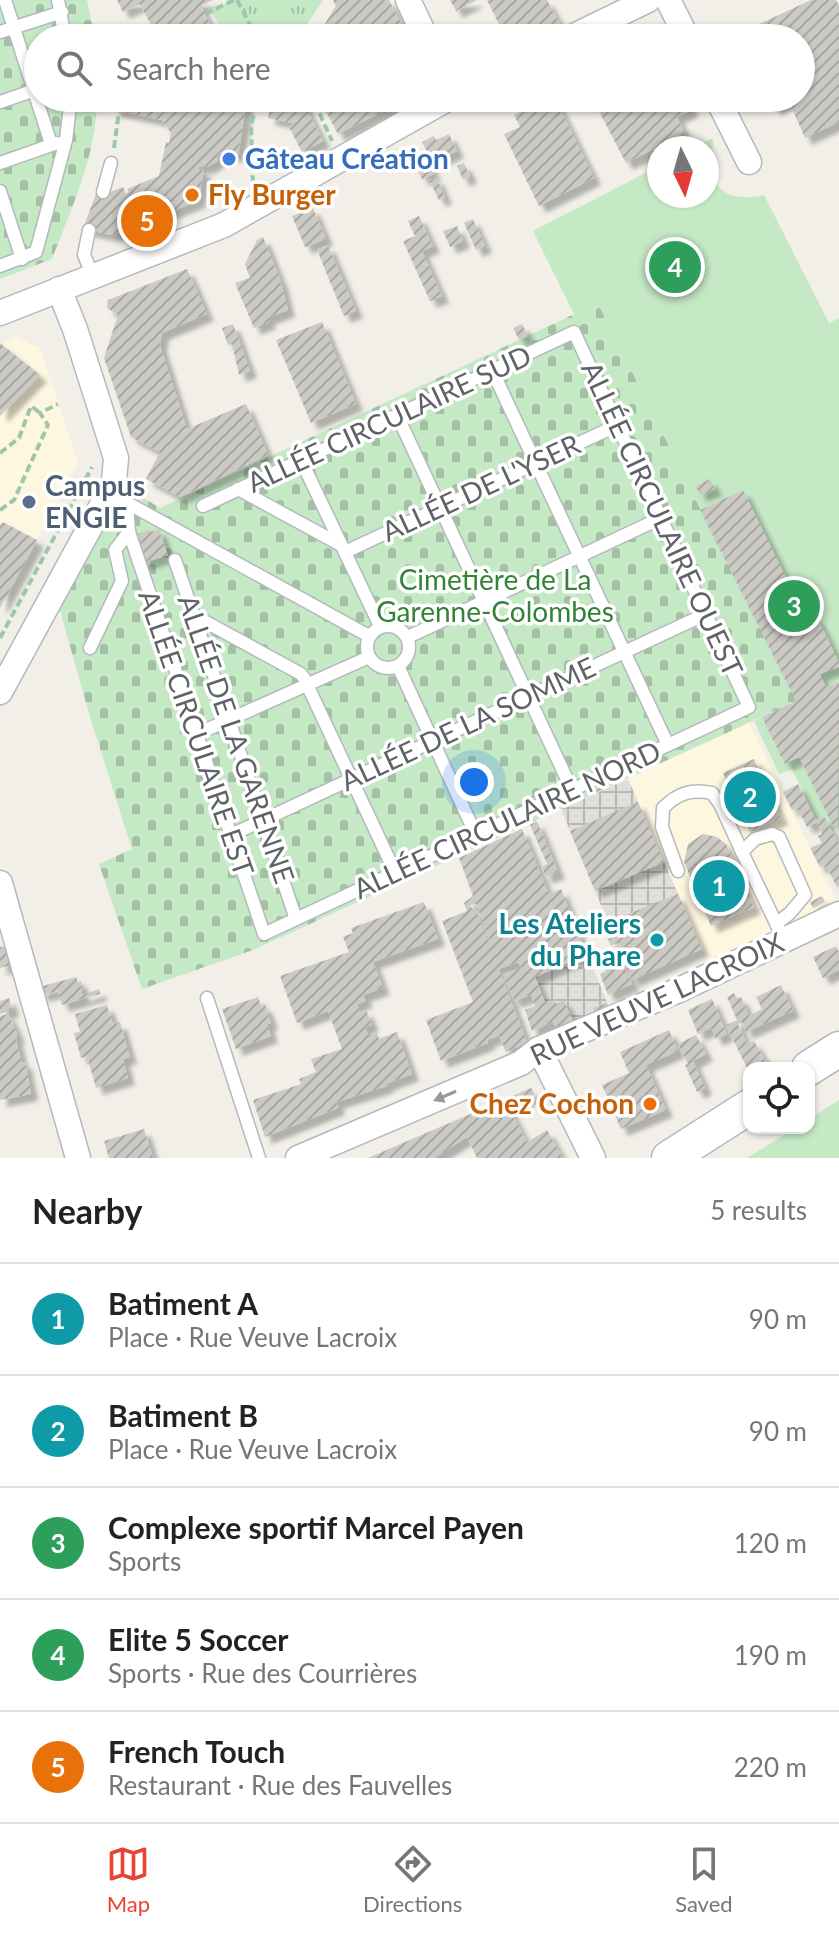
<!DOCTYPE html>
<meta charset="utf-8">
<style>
:root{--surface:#fff;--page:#f2f2f2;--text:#222;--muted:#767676;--line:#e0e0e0;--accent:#ea4335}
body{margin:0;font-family:Lato,sans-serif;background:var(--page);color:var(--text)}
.controls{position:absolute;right:24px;bottom:24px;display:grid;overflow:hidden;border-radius:16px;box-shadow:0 2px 6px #0004}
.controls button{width:72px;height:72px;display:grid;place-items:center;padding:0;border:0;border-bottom:2px solid var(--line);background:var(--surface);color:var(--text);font:40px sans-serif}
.compass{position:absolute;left:647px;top:136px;width:72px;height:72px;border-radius:50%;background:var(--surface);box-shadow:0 2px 6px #0004;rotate:175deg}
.you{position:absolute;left:474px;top:782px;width:28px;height:28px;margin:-20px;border:6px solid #fff;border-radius:50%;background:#1a73e8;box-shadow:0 0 0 12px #1a73e833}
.badge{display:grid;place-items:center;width:52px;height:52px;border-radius:50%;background:var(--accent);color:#fff;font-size:26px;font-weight:700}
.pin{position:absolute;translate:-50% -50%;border:4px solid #fff;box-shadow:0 2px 8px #0006}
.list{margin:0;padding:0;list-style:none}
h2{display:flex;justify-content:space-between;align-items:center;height:104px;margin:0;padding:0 32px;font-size:34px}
h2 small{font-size:26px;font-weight:400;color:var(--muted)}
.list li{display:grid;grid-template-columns:52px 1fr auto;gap:24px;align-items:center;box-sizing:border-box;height:112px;padding:0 32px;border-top:2px solid var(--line)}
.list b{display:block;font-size:30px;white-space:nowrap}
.list p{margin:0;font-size:26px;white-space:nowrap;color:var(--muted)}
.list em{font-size:26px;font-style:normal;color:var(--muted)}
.icon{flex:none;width:44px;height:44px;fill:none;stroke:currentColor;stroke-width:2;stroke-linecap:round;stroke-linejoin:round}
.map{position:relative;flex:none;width:839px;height:1158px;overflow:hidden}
.search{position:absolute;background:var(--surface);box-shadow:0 2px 6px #0004;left:24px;right:24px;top:24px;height:88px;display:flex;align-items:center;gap:20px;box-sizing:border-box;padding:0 28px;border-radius:44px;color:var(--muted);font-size:30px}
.sheet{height:664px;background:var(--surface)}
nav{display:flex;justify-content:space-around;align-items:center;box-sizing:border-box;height:112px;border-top:2px solid var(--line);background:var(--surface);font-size:22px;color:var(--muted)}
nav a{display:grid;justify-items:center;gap:4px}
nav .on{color:var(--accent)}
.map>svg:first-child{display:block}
.commercial{fill:#fef7e0}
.industrial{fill:url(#industrial-grid)}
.cemetery{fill:url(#cemetery-stones)}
.park{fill:url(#park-tufts)}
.garden{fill:#c5e8c5}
.building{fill:url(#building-hatch);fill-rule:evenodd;filter:url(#shadow)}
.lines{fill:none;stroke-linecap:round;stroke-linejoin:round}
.service-casing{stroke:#b5b8bc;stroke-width:15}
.minor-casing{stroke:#b5b8bc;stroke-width:27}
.secondary-casing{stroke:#b6babf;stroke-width:37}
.path{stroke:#9cc7a9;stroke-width:4;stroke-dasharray:8 4;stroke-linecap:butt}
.service{stroke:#fff;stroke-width:12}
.minor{stroke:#fff;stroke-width:24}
.secondary{stroke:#fff;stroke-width:34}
.oneway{fill:#979a9d}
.shop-dot{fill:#3f7fe0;stroke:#fff;stroke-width:3}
.food-dot{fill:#e8710a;stroke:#fff;stroke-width:3}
.service-dot{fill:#5c6f8a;stroke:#fff;stroke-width:3}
.culture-dot{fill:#0f9aa8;stroke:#fff;stroke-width:3}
.labels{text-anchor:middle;stroke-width:7;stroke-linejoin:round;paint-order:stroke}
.shop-label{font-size:28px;font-weight:bold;fill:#366cbe;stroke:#fff;text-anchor:start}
.food-label{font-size:28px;font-weight:bold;fill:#c56008;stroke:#fff;text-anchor:start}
.street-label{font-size:28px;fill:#5f6368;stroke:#fff}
.service-label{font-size:28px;font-weight:bold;fill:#4e5e75;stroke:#fff;text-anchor:start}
.park-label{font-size:28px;fill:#348238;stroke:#fff}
.culture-label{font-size:28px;font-weight:bold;fill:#0d838f;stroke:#fff;text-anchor:end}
</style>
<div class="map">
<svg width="839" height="1158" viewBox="0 0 839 1158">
<defs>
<pattern id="industrial-grid" width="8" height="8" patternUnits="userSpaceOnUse" patternTransform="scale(2)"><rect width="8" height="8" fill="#e0deda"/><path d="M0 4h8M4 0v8" fill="none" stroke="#b9b8b5"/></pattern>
<pattern id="cemetery-stones" width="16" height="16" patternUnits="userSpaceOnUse" patternTransform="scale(2)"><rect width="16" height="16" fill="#c5e8c5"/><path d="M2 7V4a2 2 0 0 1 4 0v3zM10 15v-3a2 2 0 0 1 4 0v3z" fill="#a3c0a4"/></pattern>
<pattern id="park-tufts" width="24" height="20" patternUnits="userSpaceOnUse" patternTransform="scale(2)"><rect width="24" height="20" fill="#c5e8c5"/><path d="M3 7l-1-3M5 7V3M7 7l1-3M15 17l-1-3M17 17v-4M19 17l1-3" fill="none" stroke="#a3c0a4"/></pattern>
<pattern id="building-hatch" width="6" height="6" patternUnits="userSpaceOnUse" patternTransform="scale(2)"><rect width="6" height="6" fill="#cccac5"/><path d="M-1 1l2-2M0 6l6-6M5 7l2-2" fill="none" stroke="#a9a8a4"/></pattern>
<filter id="shadow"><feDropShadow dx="7" dy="7" stdDeviation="2" flood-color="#0004"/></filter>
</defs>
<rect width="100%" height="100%" fill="#f1efe8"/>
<!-- commercial -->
<g class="commercial">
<polygon points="15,337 40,348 78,463 0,607 0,344"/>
<polygon points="749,723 836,901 708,962 628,779"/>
</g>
<!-- industrial -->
<g class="industrial">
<polygon points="628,779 702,949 632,980 561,809"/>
<polygon points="522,829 549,894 561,889 609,1007 556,1030 485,846"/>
</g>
<!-- cemetery -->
<g class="cemetery">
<path d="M 0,0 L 87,0 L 95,38 L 38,38 L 38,98 L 97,98 C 97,154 72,207 52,259 L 0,279 Z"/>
<polygon points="598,303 796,701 253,950 142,989 99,864 132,849 90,717 59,607 126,487 160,508"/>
</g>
<!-- park -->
<polygon class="park" points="230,0 323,0 298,38 227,38 212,13"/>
<!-- garden -->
<g class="garden">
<path d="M 713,138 C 714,147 711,155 711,164 C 712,196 738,201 764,195 L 829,323 L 839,318 L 839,826 L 832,831 L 824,816 L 816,820 L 792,769 L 779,774 L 754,721 L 796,701 L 598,304 L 574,314 L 533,231 L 659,166 L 659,196 L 707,196 L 707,148 L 693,148 Z"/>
<polygon points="839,1100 839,1158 747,1158 795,1128 809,1128 809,1119"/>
</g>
<!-- building -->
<g class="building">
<polygon points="117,0 213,0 201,6 217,38 172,38 165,25 154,30 140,4 123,12"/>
<polygon points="333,0 389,0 403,27 395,38 316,38 336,6"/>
<polygon points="450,0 477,0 456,11"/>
<polygon points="487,0 547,0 560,24 533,38 506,38"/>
<polygon points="811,0 836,0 839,6 839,122 805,138 789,102 774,109 769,98 801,98 801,38 729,38"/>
<polygon points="114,98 247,98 238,156 219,152 217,161 207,167 199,166 199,169 204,170 198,201 112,235 83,229 97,191 107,193 123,187 126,194 129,192 127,189 159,176 166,142 169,143 171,133 162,120 113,110"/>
<polygon points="272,98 296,98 304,103 323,141 302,152 289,127 293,125 292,123 268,118"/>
<polygon points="315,98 410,98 338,134 321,102"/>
<polygon points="548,98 555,98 594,178 539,206 504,134 520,127 514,115"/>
<polygon points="592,98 667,98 669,102 677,98 686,98 692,110 677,117 685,133 626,163"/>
<polygon points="449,134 457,151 433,163 422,142 434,136 436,140"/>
<polygon points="424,152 434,174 422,179 412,158"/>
<polygon points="464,163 470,176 463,180 457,166"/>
<polygon points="436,177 445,197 439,200 429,180"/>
<polygon points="313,208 326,239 305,247 292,216"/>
<polygon points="419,216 433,246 422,251 442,296 430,301 403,241 415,236 408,221"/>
<polygon points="473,219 485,246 476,250 464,223"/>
<polygon points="457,226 463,241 450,247 443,231"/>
<polygon points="263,237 281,282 288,310 267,318 269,322 254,328 235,283 250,278 245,264 257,240"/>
<polygon points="328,245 356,311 344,316 317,250"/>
<polygon points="187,269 207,314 162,333 160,345 187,429 246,404 268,455 180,497 146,479 160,452 131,437 104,358 118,315 107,308 108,300"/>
<polygon points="322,322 356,404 311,423 276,340"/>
<polygon points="233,324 250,371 239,375 232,344 228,345 222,328"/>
<polygon points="522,324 528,336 519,340 513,328"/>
<polygon points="0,343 40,375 0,416"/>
<polygon points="710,479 715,489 700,495 696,486"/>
<polygon points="743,490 801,608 805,606 812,617 817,617 839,662 839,667 820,674 826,687 839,682 838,827 832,824 799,757 785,764 762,717 796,701 700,510"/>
<polygon points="3,522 37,540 0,608 0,525"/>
<polygon points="150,529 151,532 159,529 168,555 144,563 135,538 139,537 138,534"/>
<polygon points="754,759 781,818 750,832 741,812 733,816 725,799 734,796 723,773"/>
<polygon points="798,784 817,822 807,827 797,807 792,810 783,792"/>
<polygon points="638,802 664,862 595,891 570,831"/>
<polygon points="824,816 839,845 839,885 837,887 825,864 820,867 810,848 822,843 818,836 822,834 816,820"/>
<polygon points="537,821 558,872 546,877 542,867 547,864 530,825"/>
<path d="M 522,829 L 549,894 L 561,889 L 587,954 L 535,977 L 545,1003 L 554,1000 L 556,1004 L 564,1000 L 574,1023 L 556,1030 L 553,1022 L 532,1031 L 525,1010 L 535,1006 L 531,995 L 514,1001 L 503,974 L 521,968 L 518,962 L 499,969 L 527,1042 L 506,1052 L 499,1036 L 487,1040 L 488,1043 L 441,1061 L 426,1020 L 473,1002 L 442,921 L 467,911 L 464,903 L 473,896 L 459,858 ZM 476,904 L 492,947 L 491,947 L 475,908 L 472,909 L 470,905 Z"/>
<polygon points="703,834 717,837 726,844 754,907 711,926 684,862 688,844"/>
<polygon points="678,894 702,949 632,980 617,943 611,946 608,939 614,936 608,922"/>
<polygon points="822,896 825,902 813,908 810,902"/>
<polygon points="424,902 438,939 373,962 383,988 363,995 366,1001 357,1004 360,1012 366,1010 372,1025 365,1027 368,1035 377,1032 379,1039 397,1032 412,1074 386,1084 387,1086 336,1102 338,1108 265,1137 253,1100 301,1084 299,1079 316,1072 311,1059 342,1049 328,1011 297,1023 280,976 349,952 343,937 353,933 351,928"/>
<polygon points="6,946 11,965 0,968 0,947"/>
<polygon points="836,946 839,952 839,970 823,978 813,957"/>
<polygon points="618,952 632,984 608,995 600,974 606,971 600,959"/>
<polygon points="76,977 78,982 81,981 82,995 99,989 100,994 62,1005 58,991 41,995 39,987"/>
<polygon points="781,985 793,1011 746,1032 742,1022 738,1024 747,1044 754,1041 767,1063 757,1068 747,1068 726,1025 737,1020 727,997 734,993 737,998 741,997 749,1016 762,1009 756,997"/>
<polygon points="258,997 261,1006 265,1005 271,1023 267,1024 271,1036 236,1049 222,1009"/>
<polygon points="9,998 12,1010 0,1014 0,1001"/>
<polygon points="712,999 727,1034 716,1039 711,1028 698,1034 688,1010"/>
<polygon points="607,1003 609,1007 595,1013 593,1008"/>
<polygon points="107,1005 113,1024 120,1022 130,1057 123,1059 128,1078 96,1088 87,1056 81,1058 74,1033 80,1032 75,1014"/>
<polygon points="8,1014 17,1033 16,1040 22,1063 25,1062 31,1094 0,1100 0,1016"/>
<polygon points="669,1030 678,1051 646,1065 666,1110 621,1129 602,1085 629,1073 620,1052"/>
<polygon points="696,1035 706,1054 693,1061 705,1088 697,1092 685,1065 688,1064 678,1044"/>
<polygon points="531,1088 535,1094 510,1110 527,1142 547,1130 563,1158 477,1158 467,1137 434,1158 368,1158"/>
<polygon points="144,1129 153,1158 109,1158 104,1141"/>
</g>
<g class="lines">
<!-- service casing -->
<g class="service-casing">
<g id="service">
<polyline points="5,0 51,144"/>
<polyline points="58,0 65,38"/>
<polyline points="0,32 62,12"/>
<polyline points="0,102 38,89"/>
<polyline points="0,163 57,143"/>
<polyline points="0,191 22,259"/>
<polyline points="103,192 111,163"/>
<polyline points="89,230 84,255 93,276"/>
<polyline points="0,266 36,252 66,140 71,98"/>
<polyline points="492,370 668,745"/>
<polyline points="397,415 572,790"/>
<polyline points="301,460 380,626"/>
<polyline points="238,489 341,545"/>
<polyline points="122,500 369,636"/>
<polyline points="127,503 129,532 264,934 749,707 574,332 203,506"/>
<polyline points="345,552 618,425"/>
<polyline points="175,560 296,919"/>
<polyline points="193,615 301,674 304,678 395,872"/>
<circle cx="388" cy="647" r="21"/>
<polyline points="408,637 661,518"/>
<polyline points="90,648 122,581 115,550 129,532"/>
<polyline points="398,666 476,835"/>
<polyline points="197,734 369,657"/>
<polyline points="231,835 706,614"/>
<path d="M 678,871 L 662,827 L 663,808 C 678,793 691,789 712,793 L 720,804 L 742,852"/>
<polyline points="776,924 790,913 805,895 779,837 772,834 755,839 742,852 784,940"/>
<polyline points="207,998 259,1158"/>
</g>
</g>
<!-- minor casing -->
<g class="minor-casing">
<g id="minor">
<polyline points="408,0 426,38"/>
<polyline points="668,0 687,38"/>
<polyline points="570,38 648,0"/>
<polyline points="717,98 749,162"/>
<polyline points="0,313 224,225 449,98"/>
<polyline points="0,692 108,494 114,481 116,458 75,329 59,289"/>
<polyline points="0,883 78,1158"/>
<polyline points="539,1049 593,1158"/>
<polyline points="298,1158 521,1063 539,1049 679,990 839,914"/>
</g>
</g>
<!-- secondary casing -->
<g class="secondary-casing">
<g id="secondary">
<polyline points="809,1068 839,1049"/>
<polyline points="669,1158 749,1107"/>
</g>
</g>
<!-- path -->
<g class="path">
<polyline points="237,0 257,38"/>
<polyline points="205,14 234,0"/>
<polyline points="159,38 169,33"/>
<polyline points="250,98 249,104 256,105 251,126 253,186"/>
<polyline points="259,98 268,98"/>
<polyline points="302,98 317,108 332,141"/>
<polyline points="114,148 119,111"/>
<polyline points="0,453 19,438 31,406 40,413"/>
<polyline points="0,510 14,500 48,425 40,413 58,404"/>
<polyline points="0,638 92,467"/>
</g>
<!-- service -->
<use href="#service" class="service"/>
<!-- minor -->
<use href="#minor" class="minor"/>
<!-- secondary -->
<use href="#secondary" class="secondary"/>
</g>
<!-- one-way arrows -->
<defs><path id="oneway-solid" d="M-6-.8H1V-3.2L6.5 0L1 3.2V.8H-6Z" transform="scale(2)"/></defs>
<use class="oneway" href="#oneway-solid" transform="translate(445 1096) rotate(157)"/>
<!-- markers -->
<circle class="shop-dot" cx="229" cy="159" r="8"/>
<g class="food-dot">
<circle cx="192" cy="195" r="8"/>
<circle cx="650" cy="1104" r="8"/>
</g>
<circle class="service-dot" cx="29" cy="502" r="8"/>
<circle class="culture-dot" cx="657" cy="940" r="8"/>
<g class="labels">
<!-- shop labels -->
<g class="shop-label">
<text x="245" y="169">Gâteau Création</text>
</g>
<!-- food labels -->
<g class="food-label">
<text x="208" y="205">Fly Burger</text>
<text x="634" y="1114" text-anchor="end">Chez Cochon</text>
</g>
<!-- street labels -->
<g class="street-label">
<text transform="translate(389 419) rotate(-25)" y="10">ALLÉE CIRCULAIRE SUD</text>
<text transform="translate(481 488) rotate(-25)" y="10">ALLÉE DE L'YSER</text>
<text transform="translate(662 519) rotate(65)" y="10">ALLÉE CIRCULAIRE OUEST</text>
<text transform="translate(468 724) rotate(-25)" y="10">ALLÉE DE LA SOMME</text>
<text transform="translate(196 733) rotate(71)" y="10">ALLÉE CIRCULAIRE EST</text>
<text transform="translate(236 739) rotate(71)" y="10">ALLÉE DE LA GARENNE</text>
<text transform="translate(507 820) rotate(-25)" y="10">ALLÉE CIRCULAIRE NORD</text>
<text transform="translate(657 999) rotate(-25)" y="10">RUE VEUVE LACROIX</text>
</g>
<!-- service labels -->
<g class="service-label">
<text x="45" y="496">Campus<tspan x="45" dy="32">ENGIE</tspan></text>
</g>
<!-- park labels -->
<g class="park-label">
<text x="495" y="590">Cimetière de La<tspan x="495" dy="32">Garenne-Colombes</tspan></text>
</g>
<!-- culture labels -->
<g class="culture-label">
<text x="641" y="934">Les Ateliers<tspan x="641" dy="32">du Phare</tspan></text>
</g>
</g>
</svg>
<div class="controls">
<button><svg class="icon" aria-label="locate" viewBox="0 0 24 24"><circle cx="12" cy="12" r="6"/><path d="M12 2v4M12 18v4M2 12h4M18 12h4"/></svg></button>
</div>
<svg class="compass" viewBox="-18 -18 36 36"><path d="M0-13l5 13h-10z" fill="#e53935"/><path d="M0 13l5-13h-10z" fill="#767676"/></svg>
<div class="you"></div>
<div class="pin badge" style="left:719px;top:886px;background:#0f9aa8">1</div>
<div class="pin badge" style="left:750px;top:797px;background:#0f9aa8">2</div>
<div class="pin badge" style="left:794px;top:606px;background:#2e9e5b">3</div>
<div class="pin badge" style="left:675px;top:267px;background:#2e9e5b">4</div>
<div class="pin badge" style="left:147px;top:221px;background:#e8710a">5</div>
<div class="search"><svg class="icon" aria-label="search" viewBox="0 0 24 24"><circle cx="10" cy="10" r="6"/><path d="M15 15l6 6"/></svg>Search here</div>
</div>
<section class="sheet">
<h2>Nearby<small>5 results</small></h2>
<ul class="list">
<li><span class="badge" style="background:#0f9aa8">1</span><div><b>Batiment A</b><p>Place · Rue Veuve Lacroix</p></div><em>90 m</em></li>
<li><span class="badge" style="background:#0f9aa8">2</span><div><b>Batiment B</b><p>Place · Rue Veuve Lacroix</p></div><em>90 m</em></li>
<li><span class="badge" style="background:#2e9e5b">3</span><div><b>Complexe sportif Marcel Payen</b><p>Sports</p></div><em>120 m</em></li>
<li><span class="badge" style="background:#2e9e5b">4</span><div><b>Elite 5 Soccer</b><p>Sports · Rue des Courrières</p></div><em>190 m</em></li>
<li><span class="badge" style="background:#e8710a">5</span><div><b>French Touch</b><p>Restaurant · Rue des Fauvelles</p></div><em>220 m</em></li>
</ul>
</section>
<nav>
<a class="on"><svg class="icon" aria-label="map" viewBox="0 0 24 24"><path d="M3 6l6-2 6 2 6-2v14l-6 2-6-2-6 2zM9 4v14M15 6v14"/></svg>Map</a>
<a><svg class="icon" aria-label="directions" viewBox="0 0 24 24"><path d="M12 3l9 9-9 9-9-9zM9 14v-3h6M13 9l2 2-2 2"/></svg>Directions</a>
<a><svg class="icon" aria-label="saved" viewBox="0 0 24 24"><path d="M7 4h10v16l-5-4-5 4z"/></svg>Saved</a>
</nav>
